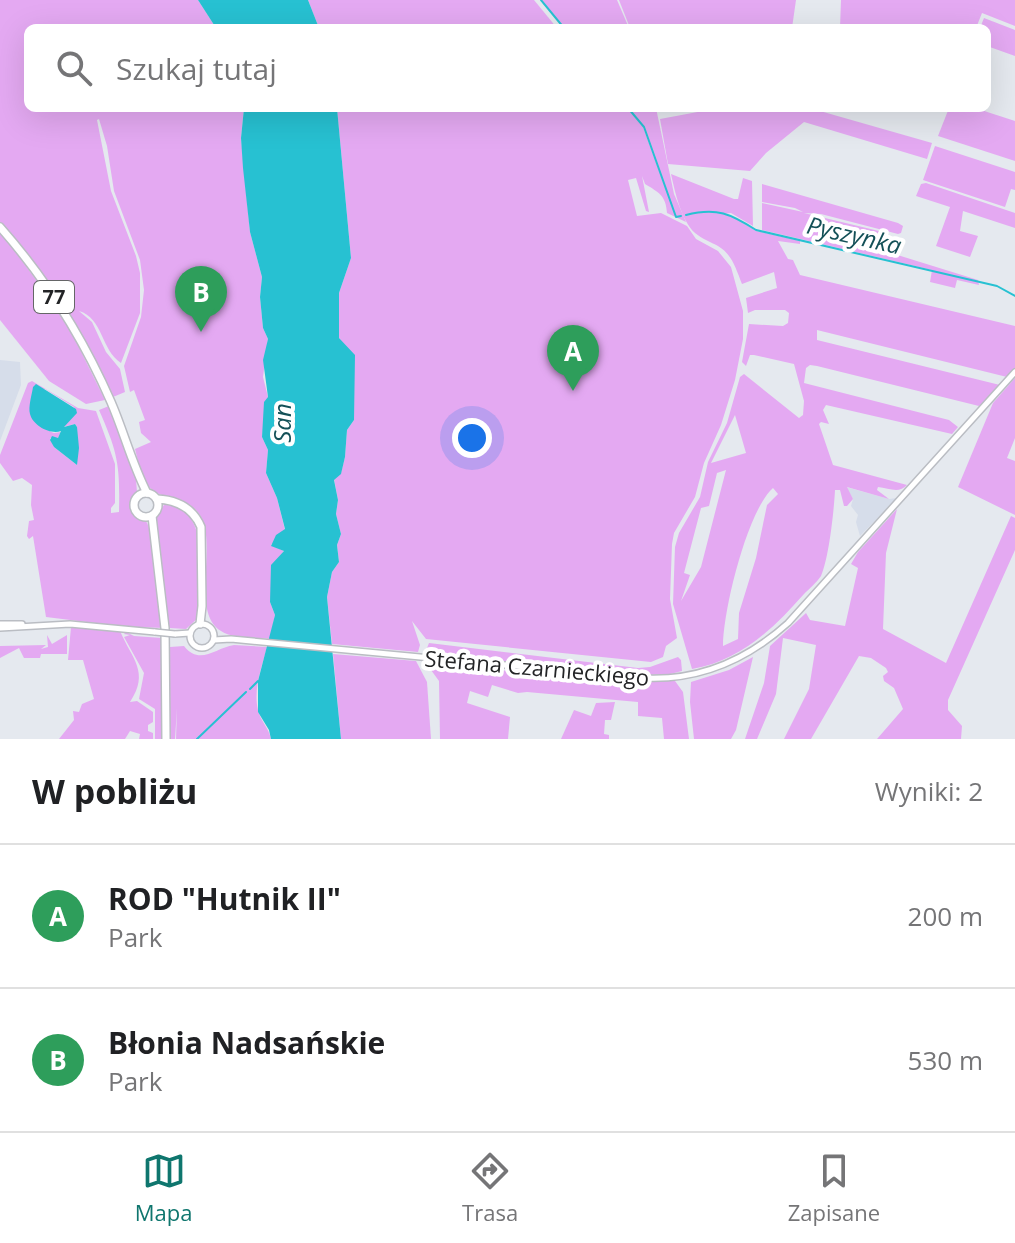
<!DOCTYPE html>
<html lang="pl">
<meta charset="utf-8">
<style>
:root{--surface:#fff;--page:#f6f6f6;--text:#202124;--muted:#757577;--line:#e0e0e0;--accent:#0f766e}
body{margin:0;font-family:"Open Sans",sans-serif;background:var(--page);color:var(--text)}
.you{position:absolute;left:472px;top:438px;width:28px;height:28px;margin:-20px;border:6px solid #fff;border-radius:50%;background:#1a73e8;box-shadow:0 0 0 12px #1a73e833}
.badge{display:grid;place-items:center;width:52px;height:52px;border-radius:50%;background:var(--accent);color:#fff;font-size:26px;font-weight:700}
.pin{position:absolute;translate:-50% -66px;filter:drop-shadow(0 2px 4px #0008)}
.pin::after{content:'';position:absolute;top:42px;width:28px;height:24px;background:inherit;clip-path:polygon(0 0,100% 0,50% 100%)}
.list{margin:0;padding:0;list-style:none}
h2{display:flex;justify-content:space-between;align-items:center;height:104px;margin:0;padding:0 32px;font-size:34px}
h2 small{font-size:26px;font-weight:400;color:var(--muted)}
.list li{display:grid;grid-template-columns:52px 1fr auto;gap:24px;align-items:center;box-sizing:border-box;height:144px;padding:0 32px;border-top:2px solid var(--line)}
.list b{display:block;font-size:30px;white-space:nowrap}
.list p{margin:0;font-size:26px;white-space:nowrap;color:var(--muted)}
.list em{font-size:26px;font-style:normal;color:var(--muted)}
.icon{flex:none;width:44px;height:44px;fill:none;stroke:currentColor;stroke-width:2;stroke-linecap:round;stroke-linejoin:round}
.map{position:relative;flex:none;width:1015px;height:739px;overflow:hidden}
.search{position:absolute;background:var(--surface);box-shadow:0 8px 32px #0002;left:24px;right:24px;top:24px;height:88px;display:flex;align-items:center;gap:20px;box-sizing:border-box;padding:0 28px;border-radius:12px;color:var(--muted);font-size:30px}
.sheet{height:392px;background:var(--surface)}
nav{display:flex;justify-content:space-around;align-items:center;box-sizing:border-box;height:112px;border-top:2px solid var(--line);background:var(--surface);font-size:22px;color:var(--muted)}
nav a{display:grid;justify-items:center;gap:4px}
nav .on{color:var(--accent)}
.map>svg:first-child{display:block}
.built{fill:#d6ddea}
.green{fill:#e4a9f2;fill-rule:evenodd}
.water{fill:#27c1d2}
.lines{fill:none;stroke-linecap:round;stroke-linejoin:round}
.stream{stroke:#27c1d2;stroke-width:2}
.secondary-casing{stroke:#babdc3;stroke-width:8}
.primary-casing{stroke:#babdc3;stroke-width:10}
.secondary{stroke:#fff;stroke-width:5}
.primary{stroke:#fff;stroke-width:7}
.secondary-bridge-casing{stroke:#babdc3;stroke-width:8;stroke-linecap:butt}
.secondary-bridge{stroke:#fff;stroke-width:5}
.labels{text-anchor:middle;stroke-width:8;stroke-linejoin:round;paint-order:stroke}
.shield{fill:#fff;stroke:#656667;stroke-width:2}
.shield-label{font-size:20px;font-weight:bold;fill:#232426}
.street-label{font-size:22px;fill:#232426;stroke:#fff}
.water-label{font-size:24px;font-style:italic;fill:#135057;stroke:#fff}
</style>
<div class="map">
<svg width="1015" height="739" viewBox="0 0 1015 739">
<rect width="100%" height="100%" fill="#e5e9ef"/>
<!-- built -->
<g class="built">
<polygon points="0,360 20,362 21,385 0,441"/>
<polygon points="846,487 889,499 897,498 860,536 856,522 858,515 851,506 853,499"/>
</g>
<!-- green -->
<g class="green">
<path d="M 0,0 L 198,0 L 216,28 L 28,28 L 28,108 L 244,108 L 241,138 L 250,232 L 262,277 L 260,297 L 263,328 L 268,339 L 263,377 L 268,397 L 262,437 L 268,450 L 266,473 L 277,498 L 285,530 L 271,545 L 284,551 L 278,558 L 270,602 L 275,615 L 270,639 C 256,637 233,639 221,631 C 191,614 216,548 202,519 C 190,493 159,503 147,484 C 140,474 138,460 135,449 L 151,442 L 141,433 L 139,422 L 145,420 L 134,390 L 130,392 L 124,366 L 141,317 L 144,290 L 140,260 L 114,191 L 107,146 L 99,119 L 97,120 L 111,191 L 136,256 L 140,273 L 140,313 L 121,363 C 101,350 103,318 79,311 L 92,322 L 106,352 L 120,369 L 125,392 L 113,397 C 82,336 46,274 0,223 Z"/>
<polygon points="308,0 534,0 557,28 319,28"/>
<polygon points="542,0 617,0 629,28 564,28"/>
<polygon points="619,0 796,0 792,28 630,28"/>
<polygon points="841,0 1015,0 1015,26 982,13 976,28 840,28"/>
<polygon points="984,18 1015,30 1015,56 987,46 987,28 980,28"/>
<path d="M 337,108 L 627,108 L 643,127 L 676,217 L 644,126 L 629,108 L 656,108 L 674,194 L 686,222 L 667,213 C 666,195 658,192 645,184 L 642,176 L 649,212 L 646,211 L 636,178 L 628,180 L 637,216 L 661,213 L 687,226 L 696,239 L 718,251 L 731,267 L 743,311 L 743,339 L 735,380 L 721,425 L 704,463 L 695,497 L 674,533 L 672,544 L 670,599 L 677,638 L 666,646 L 663,657 L 651,662 L 426,639 L 412,621 L 420,645 L 418,652 L 332,644 L 327,597 L 332,572 L 339,562 L 337,545 L 341,534 L 336,514 L 338,500 L 334,479 L 341,473 L 345,457 L 347,430 L 354,420 L 346,347 L 339,338 L 339,293 L 351,258 Z"/>
<polygon points="719,108 822,108 820,111 932,143 927,159 804,122 766,153 750,171 668,164 660,119"/>
<polygon points="949,108 975,108 1015,121 1015,161 938,136"/>
<polygon points="935,146 1015,172 1015,190 1011,189 1005,207 923,180"/>
<path d="M 671,174 L 734,199 L 738,199 L 743,178 L 752,181 L 753,226 L 731,213 L 723,214 L 730,215 L 756,231 L 800,241 L 800,244 L 778,241 L 788,259 L 793,260 L 800,275 L 1015,326 L 1015,368 L 1007,377 L 817,330 L 817,340 L 1000,385 L 979,406 L 817,366 L 810,365 L 806,368 L 804,383 L 949,420 L 958,427 L 952,434 L 826,405 L 823,410 L 829,424 L 821,422 L 819,424 L 833,465 L 907,485 C 899,494 889,488 878,487 L 877,490 L 889,499 L 847,487 L 853,499 L 847,506 L 844,506 L 840,490 L 835,490 C 834,510 829,558 821,576 C 817,582 809,589 804,594 C 773,629 740,661 692,669 L 673,604 L 675,547 L 679,533 L 700,497 L 708,462 L 727,423 L 740,377 L 744,374 L 799,418 L 803,415 L 804,401 L 794,364 L 754,355 L 750,355 L 746,366 L 742,362 L 749,324 L 783,326 L 788,323 L 789,313 L 785,310 L 755,310 L 748,313 L 746,298 L 777,288 L 774,272 L 742,284 C 736,269 732,254 718,246 C 711,242 702,239 695,233 C 681,220 675,192 671,174 ZM 735,415 L 746,453 L 711,463 ZM 726,470 L 701,567 L 681,601 L 690,575 L 684,573 L 701,508 L 709,506 L 717,473 ZM 773,488 L 778,494 L 767,505 L 756,558 L 739,613 L 738,639 L 723,646 C 723,611 747,511 773,488 Z"/>
<polygon points="926,183 1015,213 1015,228 963,211 960,231 978,236 970,257 936,246 950,207 916,196 921,184"/>
<polygon points="762,184 898,223 903,226 901,233 898,234 821,214 804,213 879,231 875,248 978,280 979,285 957,280 955,288 930,282 932,270 762,230 762,203 803,212 795,208 762,202"/>
<polygon points="0,231 65,319 105,400 86,404 49,381 0,320"/>
<polygon points="1015,378 1015,438 1007,458 1015,461 1015,515 958,487 993,403"/>
<path d="M 32,381 L 78,408 L 96,411 L 115,464 L 115,503 L 111,508 L 111,513 L 119,512 C 120,465 118,453 99,410 L 109,406 L 136,480 L 137,492 L 131,499 L 130,508 L 144,517 L 153,535 L 165,628 L 135,627 L 152,630 L 46,617 L 33,536 L 29,539 L 27,536 L 29,521 L 34,520 L 31,505 L 32,485 L 22,478 L 13,481 L 0,463 L 0,455 L 28,383 ZM 45,389 L 74,407 L 75,414 L 63,427 L 75,424 L 77,427 L 77,465 L 54,447 L 50,438 L 58,438 L 61,432 L 54,433 C 39,428 31,406 33,391 Z"/>
<path d="M 164,505 C 213,504 199,584 199,617 L 186,629 L 169,628 L 154,518 Z"/>
<polygon points="897,509 886,553 883,629 946,663 1011,516 1015,518 1015,550 948,700 948,710 962,726 961,739 877,739 903,709 894,688 884,681 883,676 888,672 886,668 871,658 859,656 811,739 784,739 809,689 816,645 783,638 776,694 757,739 745,739 764,683 770,646 806,613 810,620 845,626 858,568 851,564 858,552"/>
<path d="M 71,627 L 120,631 C 132,659 150,672 130,702 L 137,701 L 153,712 L 153,722 L 148,725 L 148,731 L 153,733 L 153,739 L 139,739 L 140,734 L 130,731 L 125,739 L 59,739 L 74,720 L 73,711 L 79,712 L 82,704 L 94,699 L 83,660 L 68,660 Z"/>
<polygon points="126,632 134,636 162,638 162,739 155,739 155,709 139,699 144,673 124,637 130,635 124,634"/>
<polygon points="47,635 52,644 67,635 67,654 41,654 40,658 24,658 19,648 0,658 0,646 46,645 41,649 48,647"/>
<polygon points="429,643 638,668 650,667 678,657 681,660 682,671 670,674 644,675 538,662 514,662 425,653"/>
<path d="M 234,645 L 267,647 C 262,667 253,689 258,710 C 260,720 269,728 271,739 L 176,739 L 177,708 L 175,739 L 169,739 L 170,647 L 184,646 C 200,666 215,648 234,645 Z"/>
<polygon points="333,654 416,661 427,682 431,739 341,739"/>
<polygon points="753,657 736,730 731,739 694,739 690,702 691,682 729,670"/>
<polygon points="432,664 555,675 575,681 675,681 683,692 689,739 664,739 662,718 638,716 638,702 527,692 518,693 492,685 488,697 470,691 467,703 510,717 508,739 440,739 439,681 431,670"/>
<polygon points="615,702 611,720 605,720 604,734 609,735 609,739 561,739 574,710 591,716 596,703"/>
</g>
<!-- water -->
<g class="water">
<polygon points="198,0 308,0 319,28 216,28"/>
<polygon points="244,108 337,108 351,258 339,293 339,338 355,355 354,420 347,430 345,457 341,474 334,480 338,500 336,514 341,534 337,545 339,562 332,572 327,597 341,739 271,739 269,730 258,712 258,681 275,615 270,602 271,565 284,551 271,546 276,535 285,529 277,498 266,473 268,450 262,437 264,402 268,397 263,360 268,339 263,328 260,297 262,277 250,232 243,168 241,138"/>
<path d="M 36,384 L 76,409 L 77,413 L 64,427 L 75,424 L 77,427 L 79,448 L 77,465 L 54,447 L 50,440 L 52,436 L 58,438 L 61,431 C 51,435 33,426 30,414 C 28,407 32,394 33,387 Z"/>
</g>
<g class="lines">
<!-- stream -->
<g class="stream">
<polyline points="541,0 564,28"/>
<polyline points="628,108 644,127 676,217 681,216"/>
<path d="M 686,215 C 717,207 731,214 756,230 L 997,286 L 1015,296"/>
<polyline points="250,689 258,681"/>
<polyline points="197,739 246,692"/>
</g>
<!-- secondary casing -->
<g class="secondary-casing">
<g id="secondary">
<circle cx="202" cy="636" r="12"/>
<polyline points="0,624 22,624"/>
<polyline points="0,628 70,624 155,632"/>
<polyline points="175,634 190,633"/>
<path d="M 214,640 L 231,639 L 643,678 C 698,681 747,660 788,623 L 1015,372"/>
</g>
</g>
<!-- primary casing -->
<g class="primary-casing">
<g id="primary">
<path d="M 0,227 C 46,279 83,338 111,402 C 124,432 132,464 147,493"/>
<circle cx="146" cy="505" r="12"/>
<path d="M 157,499 C 177,500 193,508 201,527 L 202,606 L 200,624"/>
<polyline points="152,516 165,628 166,739"/>
</g>
</g>
<!-- secondary -->
<use href="#secondary" class="secondary"/>
<!-- primary -->
<use href="#primary" class="primary"/>
<!-- secondary-bridge casing -->
<g class="secondary-bridge-casing">
<polyline id="secondary-bridge" points="155,632 175,634"/>
</g>
<!-- secondary-bridge -->
<use href="#secondary-bridge" class="secondary-bridge"/>
</g>
<g class="labels">
<!-- shield labels -->
<rect class="shield" x="34" y="281" width="40" height="32" rx="6"/>
<g class="shield-label">
<text x="54" y="304">77</text>
</g>
<!-- street labels -->
<g class="street-label">
<text transform="translate(537 668) rotate(5)" y="8">Stefana Czarnieckiego</text>
</g>
<!-- water labels -->
<g class="water-label">
<text transform="translate(854 236) rotate(13)" y="8">Pyszynka</text>
<text transform="translate(283 423) rotate(-90)" y="8">San</text>
</g>
</g>
</svg>
<div class="you"></div>
<div class="pin badge" style="left:573px;top:391px;background:#2e9e5b">A</div>
<div class="pin badge" style="left:201px;top:332px;background:#2e9e5b">B</div>
<div class="search"><svg class="icon" aria-label="search" viewBox="0 0 24 24"><circle cx="10" cy="10" r="6"/><path d="M15 15l6 6"/></svg>Szukaj tutaj</div>
</div>
<section class="sheet">
<h2>W pobliżu<small>Wyniki: 2</small></h2>
<ul class="list">
<li><span class="badge" style="background:#2e9e5b">A</span><div><b>ROD &quot;Hutnik II&quot;</b><p>Park</p></div><em>200 m</em></li>
<li><span class="badge" style="background:#2e9e5b">B</span><div><b>Błonia Nadsańskie</b><p>Park</p></div><em>530 m</em></li>
</ul>
</section>
<nav>
<a class="on"><svg class="icon" aria-label="map" viewBox="0 0 24 24"><path d="M3 6l6-2 6 2 6-2v14l-6 2-6-2-6 2zM9 4v14M15 6v14"/></svg>Mapa</a>
<a><svg class="icon" aria-label="directions" viewBox="0 0 24 24"><path d="M12 3l9 9-9 9-9-9zM9 14v-3h6M13 9l2 2-2 2"/></svg>Trasa</a>
<a><svg class="icon" aria-label="saved" viewBox="0 0 24 24"><path d="M7 4h10v16l-5-4-5 4z"/></svg>Zapisane</a>
</nav>
